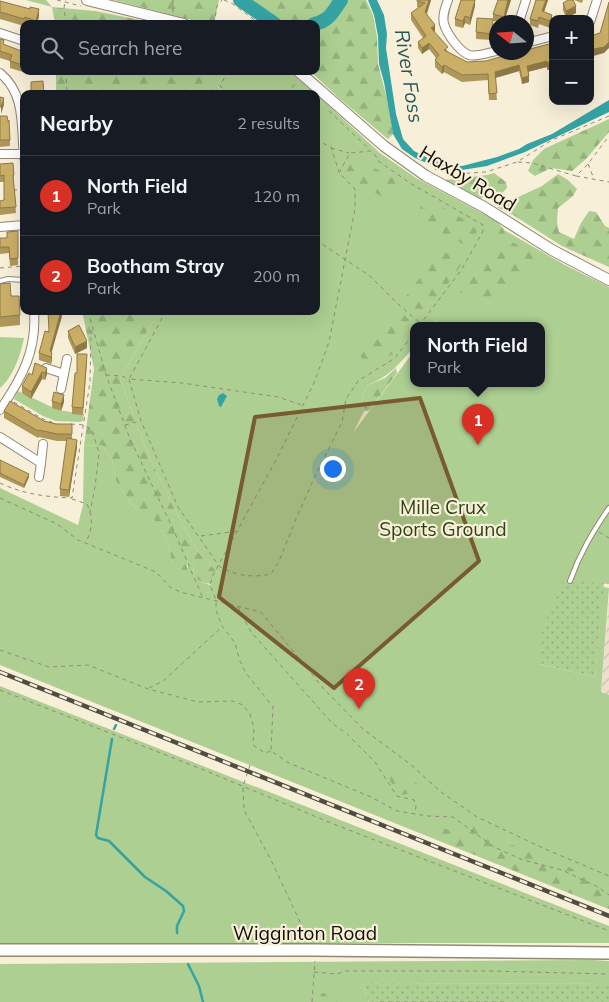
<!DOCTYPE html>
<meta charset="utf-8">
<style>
:root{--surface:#171b24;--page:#20242c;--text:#f1f3f6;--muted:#9ea1a6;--line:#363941;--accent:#d93025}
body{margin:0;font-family:Mulish,sans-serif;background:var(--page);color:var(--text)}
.controls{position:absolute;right:15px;top:15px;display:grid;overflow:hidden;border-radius:10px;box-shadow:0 5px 20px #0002}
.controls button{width:45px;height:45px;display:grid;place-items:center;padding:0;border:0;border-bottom:1px solid var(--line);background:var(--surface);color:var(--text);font:25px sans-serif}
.compass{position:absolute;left:489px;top:15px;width:45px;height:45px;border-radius:50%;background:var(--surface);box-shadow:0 5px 20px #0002;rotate:287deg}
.you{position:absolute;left:332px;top:468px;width:18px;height:18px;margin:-12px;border:4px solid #fff;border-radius:50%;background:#1a73e8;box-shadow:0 0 0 8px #1a73e833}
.badge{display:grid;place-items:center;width:32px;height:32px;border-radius:50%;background:var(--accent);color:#fff;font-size:16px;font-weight:700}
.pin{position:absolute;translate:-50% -41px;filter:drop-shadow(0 1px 2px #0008)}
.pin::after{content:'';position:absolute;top:26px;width:18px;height:15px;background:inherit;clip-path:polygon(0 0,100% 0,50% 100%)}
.popup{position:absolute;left:410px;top:322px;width:135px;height:65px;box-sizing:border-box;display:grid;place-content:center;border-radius:10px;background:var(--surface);filter:drop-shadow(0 1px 4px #0005);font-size:16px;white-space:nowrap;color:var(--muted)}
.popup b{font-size:19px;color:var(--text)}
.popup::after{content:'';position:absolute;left:50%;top:100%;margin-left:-10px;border:10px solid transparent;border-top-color:var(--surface)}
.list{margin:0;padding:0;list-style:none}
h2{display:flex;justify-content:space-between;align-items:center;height:65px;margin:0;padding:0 20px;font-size:21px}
h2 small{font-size:16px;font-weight:400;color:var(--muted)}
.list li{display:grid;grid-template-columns:32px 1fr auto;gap:15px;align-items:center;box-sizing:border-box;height:80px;padding:0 20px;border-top:1px solid var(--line)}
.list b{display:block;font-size:19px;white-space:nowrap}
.list p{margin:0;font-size:16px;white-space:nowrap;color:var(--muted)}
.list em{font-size:16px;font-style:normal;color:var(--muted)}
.icon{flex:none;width:28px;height:28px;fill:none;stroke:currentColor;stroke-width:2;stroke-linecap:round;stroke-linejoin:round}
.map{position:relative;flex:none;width:609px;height:1002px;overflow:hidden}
.search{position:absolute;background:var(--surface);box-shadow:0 5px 20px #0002;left:20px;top:20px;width:300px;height:55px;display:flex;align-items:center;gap:12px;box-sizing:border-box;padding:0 18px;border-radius:10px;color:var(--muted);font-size:19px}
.panel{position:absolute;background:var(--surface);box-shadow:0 5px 20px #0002;left:20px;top:90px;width:300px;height:225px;border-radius:10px}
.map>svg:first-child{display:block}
.industrial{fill:url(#industrial-furrows)}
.green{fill:#adcf91;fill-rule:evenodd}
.forest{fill:url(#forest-firs)}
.garden{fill:url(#garden-dots)}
.water{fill:#35a3a3}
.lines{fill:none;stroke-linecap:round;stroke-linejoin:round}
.stream{stroke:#35a3a3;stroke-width:2.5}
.river{stroke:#35a3a3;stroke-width:14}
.service-casing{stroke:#908874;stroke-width:6}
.minor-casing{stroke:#908874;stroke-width:10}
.tertiary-casing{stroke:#908874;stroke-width:12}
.secondary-casing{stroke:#908874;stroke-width:14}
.path{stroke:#908a7a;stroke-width:1;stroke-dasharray:4 4;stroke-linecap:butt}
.service{stroke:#fff;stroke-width:4}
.minor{stroke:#fff;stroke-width:8}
.tertiary{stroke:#fff;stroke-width:10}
.secondary{stroke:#fff;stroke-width:11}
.rail-casing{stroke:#514c40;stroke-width:4.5}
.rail{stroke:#f8efd9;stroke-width:2.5;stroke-dasharray:8;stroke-linecap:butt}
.wall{fill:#af9659}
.shaded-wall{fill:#8e7a48}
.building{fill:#cbaf67;stroke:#8e7a48}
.marked{fill:#785b2e;fill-opacity:0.2;stroke:#785b2e;stroke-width:4;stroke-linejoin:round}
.labels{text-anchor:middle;stroke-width:4.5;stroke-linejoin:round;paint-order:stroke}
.street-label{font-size:19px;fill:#120f07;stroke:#f8efd9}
.park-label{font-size:19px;fill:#2c4315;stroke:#f8efd9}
.water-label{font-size:20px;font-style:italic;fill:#285656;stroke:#f8efd9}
</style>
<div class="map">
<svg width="609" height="1002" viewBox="0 0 609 1002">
<defs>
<pattern id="industrial-furrows" width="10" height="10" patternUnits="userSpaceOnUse" patternTransform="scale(1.25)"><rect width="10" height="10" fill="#eedfcd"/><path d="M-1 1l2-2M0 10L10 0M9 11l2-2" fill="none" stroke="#cbbeaf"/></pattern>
<pattern id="forest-firs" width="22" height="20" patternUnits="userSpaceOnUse" patternTransform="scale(1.25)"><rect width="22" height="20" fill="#adcf91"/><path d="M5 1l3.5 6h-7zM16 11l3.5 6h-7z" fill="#94b17c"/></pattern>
<pattern id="garden-dots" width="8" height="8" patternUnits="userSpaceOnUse" patternTransform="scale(1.25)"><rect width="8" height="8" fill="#adcf91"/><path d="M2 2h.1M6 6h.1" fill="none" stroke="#94b17c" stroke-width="1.8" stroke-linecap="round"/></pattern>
</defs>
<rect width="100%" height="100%" fill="#f8efd9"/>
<!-- industrial -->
<polygon class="industrial" points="609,598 609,695 601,693"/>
<!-- green -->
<g class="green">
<polygon points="225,71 288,71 316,94 225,94 217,86"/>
<path d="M 316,94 L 380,153 L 416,178 L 497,221 L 504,230 L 565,265 L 609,287 L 609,584 L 563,581 L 540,664 L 595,677 L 603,587 L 609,588 L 601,692 L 609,695 L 609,909 L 0,665 L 0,488 L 78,525 L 83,505 L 84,446 L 99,445 L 103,446 L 112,460 L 116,481 L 129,501 L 137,509 L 154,518 L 169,545 L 172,564 L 181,570 L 188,567 L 187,560 L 193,564 L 194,577 L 201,582 L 210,585 L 219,574 L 197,551 L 172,504 L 147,452 L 120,379 L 159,311 L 316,311 ZM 440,317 L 433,326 L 542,326 L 542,384 L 414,384 L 414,351 L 353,433 L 364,411 L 362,397 L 368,385 C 391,375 398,365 414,347 L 414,326 L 432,326 Z"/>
<path d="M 0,337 L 24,338 C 21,354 13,377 0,388 Z"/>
<polygon points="18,391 58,410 84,414 83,421 80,422 56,421 43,416 14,399"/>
<polygon points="0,686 609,926 609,943 0,943"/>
<polygon points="592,960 609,961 609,984 362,983 369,1002 0,1002 0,964"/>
</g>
<!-- forest -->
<g class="forest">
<polygon points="26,0 46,0 52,7 95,11 160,24 55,24 52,7"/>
<polygon points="114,0 219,0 214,24 207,24"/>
<polygon points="248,0 340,0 309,24 281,24"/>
<path d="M 346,0 L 366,0 L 373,15 L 377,37 L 378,64 L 387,99 L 393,134 L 388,139 L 340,99 L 310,71 L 316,71 L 316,28 C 329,21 340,14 346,0 Z"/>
<polygon points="56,71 225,71 217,86 225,94 56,94"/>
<polygon points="609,119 609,132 586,159 572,171 551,168 535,176 528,171 533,160 544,149"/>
<polygon points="355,157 405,185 395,204 344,175"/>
<polygon points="494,173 506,182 507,188 502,193 494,193 489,191 481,199 445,180 487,175"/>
<polygon points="558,174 568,180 577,189 573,196 558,208 557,222 559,232 574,239 581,223 589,211 596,212 605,226 609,228 609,267 562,246 513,215 497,207 542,186"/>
<polygon points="426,198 479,228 468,247 415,217"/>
<path d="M 502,227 L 504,230 L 506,238 L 543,260 C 534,274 499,302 483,300 C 475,299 467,294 460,292 L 488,252 Z"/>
<polygon points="441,249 462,264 424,317 402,302"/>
<polygon points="396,308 416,325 393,354 370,365 358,355"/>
<path d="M 82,311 L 159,311 L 120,379 L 147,452 L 172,504 L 197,551 L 219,574 L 217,581 C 208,586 202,583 194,577 L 193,564 L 187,561 L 187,570 L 181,570 L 172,565 L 169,545 L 154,519 L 137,509 L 129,501 L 116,481 L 112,460 L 103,446 L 99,445 L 84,446 L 94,369 Z"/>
<polygon points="396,368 397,373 369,411 364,411 362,397 368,385 385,378"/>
<polygon points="391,765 427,791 401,795 390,781"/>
<path d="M 467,820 C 486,832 505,843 526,851 C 554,862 582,871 609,884 L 609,909 L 423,834 L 441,827 L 459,834 Z"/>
<polygon points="322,993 340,995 354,1002 318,1002"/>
</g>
<!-- garden -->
<g class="garden">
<polygon points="563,581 604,583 595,677 540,664 542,630"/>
<polygon points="362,983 609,984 609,1002 369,1002"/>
</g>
<!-- water -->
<g class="water">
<polygon points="368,0 377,0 384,15 387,34 386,48 396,114 403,139 414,151 434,161 462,166 497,157 519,149 527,144 552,134 609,100 609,112 525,152 487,166 462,170 454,170 436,167 415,158 402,149 393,134 384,82 379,64 378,36 374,15"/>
<polygon points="223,393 227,396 221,407 219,406 217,399 219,395"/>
</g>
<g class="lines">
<!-- stream -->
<g class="stream">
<polyline points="114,729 116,725"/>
<polyline points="112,739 96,835 98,838 109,841 145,877 166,891 183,906 184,911 177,926 177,933"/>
<polyline points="188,964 199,986 203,1002"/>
</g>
<!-- river -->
<g class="river">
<polyline points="240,0 275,24"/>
<path d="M 314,24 C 329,21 333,12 341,0"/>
</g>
<!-- service casing -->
<g class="service-casing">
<g id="service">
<polyline points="0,281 8,279 24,280"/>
<path d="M 570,581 C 580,553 592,533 609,508"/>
</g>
</g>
<!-- minor casing -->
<g class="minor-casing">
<g id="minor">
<path d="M 448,0 C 445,8 442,16 444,24 C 447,34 459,51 469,55 C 477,57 488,53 496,51"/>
<polyline points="519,22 526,0"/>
<polyline points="590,22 597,0"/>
<polyline points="0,33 24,41"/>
<polyline points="526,43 553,36"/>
<path d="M 0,73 C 26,94 21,128 24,158"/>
<polyline points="0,154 23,154"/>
<polyline points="0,227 24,225"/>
<polyline points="46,368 64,374"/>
<polyline points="61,389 67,359"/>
<path d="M 0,410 C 22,378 37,350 34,311"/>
<polyline points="0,437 41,463 39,477"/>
<polyline points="41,463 43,444"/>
</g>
</g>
<!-- tertiary casing -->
<g class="tertiary-casing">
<g id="tertiary">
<polyline points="87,0 184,24"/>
<polyline points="298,71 384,146 426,176 484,207 552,250 609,280"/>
</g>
</g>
<!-- secondary casing -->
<g class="secondary-casing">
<polyline id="secondary" points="0,950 313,950 609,953"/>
</g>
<!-- path -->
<g class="path">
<polyline points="57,0 81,6"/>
<polyline points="173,0 173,12"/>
<polyline points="224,0 233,4 260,24"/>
<polyline points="66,24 64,7 66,0"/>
<polyline points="214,24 217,6 222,0"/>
<polyline points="66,71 67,94"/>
<polyline points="228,71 220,86 229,94"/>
<polyline points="287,94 296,83"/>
<polyline points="329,111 370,150"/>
<polyline points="316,140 331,147 339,172"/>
<polyline points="331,148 349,153"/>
<polyline points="518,162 532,163 576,176 588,164 609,136"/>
<polyline points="588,164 594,179"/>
<polyline points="435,170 437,169 455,174 486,172 517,162 552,140 609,116"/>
<polyline points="576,176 609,182"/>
<polyline points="13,190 24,190"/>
<polyline points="316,240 370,276 399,305 420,323"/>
<polyline points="0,268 24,266"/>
<polyline points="88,311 106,375 130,439 174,531 202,596"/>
<polyline points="166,311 129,379 182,383 278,397 302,405"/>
<polyline points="419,326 462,269 483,231 483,225 410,183 377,160 376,156 370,151 350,153 339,173 355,189 355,209 329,342 314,383 276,460 213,575 210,585 216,600 216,610 222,626 235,643 240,661 246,673 273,707 271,751 289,763 371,797 397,811 428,816 453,817 494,847 523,860 562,870 598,887 609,895"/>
<path d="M 106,375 L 122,376 L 129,379 L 141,421 L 178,507 L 219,566 C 235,576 253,578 271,574 L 279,561 L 296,519 L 316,474 L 342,422 L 346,399 L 358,381 L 395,358 L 414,333"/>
<polyline points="14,402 43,419 57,424"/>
<polyline points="71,424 84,425 92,430 99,453 95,487 90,512"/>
<polyline points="125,425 140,421"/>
<path d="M 0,483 C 23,494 46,497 72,498 L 90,382 L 91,331 L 93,329"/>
<polyline points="0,498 57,524 78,540 156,572 170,587 180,592 261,612 323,688 363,729 410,764 441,792 477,817 545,849 609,876"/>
<path d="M 72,499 L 87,504 C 93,518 93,528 86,542"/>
<polyline points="599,532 609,538"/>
<polyline points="201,536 238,531"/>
<polyline points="238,607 251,632 332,723 347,734 375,762 397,796 414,800 416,806 415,813"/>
<polyline points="0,650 49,667 88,665 148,689 198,702 232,701 243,705 250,714 254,728 253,745 265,753 271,751"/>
<polyline points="149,688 163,681 222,627"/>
<polyline points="0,690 199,768 331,823 609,931"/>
<polyline points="250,765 243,786 244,810 271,860 309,941"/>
<polyline points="314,972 337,974 345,971 489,971 609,974"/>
<polyline points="312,1002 315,961"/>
<polyline points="380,1002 505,1002"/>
</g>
<!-- service -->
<use href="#service" class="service"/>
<!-- minor -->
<use href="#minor" class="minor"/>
<!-- tertiary -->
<use href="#tertiary" class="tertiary"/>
<!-- secondary -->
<use href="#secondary" class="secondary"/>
<!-- rail casing -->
<g class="rail-casing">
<polyline id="rail" points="0,672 609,916"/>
</g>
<!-- rail -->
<use href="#rail" class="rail"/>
</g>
<!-- wall -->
<g class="wall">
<polygon points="417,0 431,0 427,14 434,32 448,52 467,62 486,61 553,43 553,68 547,70 547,67 528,72 529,82 522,84 519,71 495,78 497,100 489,100 488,80 462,82 444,72 442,74 435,67 435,60 436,58 429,49 422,54 418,48 418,42 423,38 411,20 411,13 419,8 417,7"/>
<polygon points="498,0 511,0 507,10 504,22 500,22 493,21 493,14"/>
<polygon points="536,0 548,0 544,12 552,21 550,28 539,24 538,28 530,25 530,19"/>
<polygon points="574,0 583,0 582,3"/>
<polygon points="0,1 39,16 37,24 24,24 24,26 0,19"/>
<polygon points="563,3 576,13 566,18 563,10"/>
<polygon points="475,6 470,25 465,23 463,28 455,26 455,19"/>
<polygon points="493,26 492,40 476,39 476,32"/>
<polygon points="0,39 4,45 24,52 23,72 10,68 10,61 0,58"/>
<polygon points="0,116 10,140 10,146 0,147"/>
<polygon points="0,164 14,175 13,182 16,213 0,215 0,201 4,200 4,182 0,182"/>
<polygon points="18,231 18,265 10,266 9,253 0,254 0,238 7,238 7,232"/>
<polygon points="0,284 11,296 20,315 20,325 0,327"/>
<polygon points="62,311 62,316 51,352 52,359 51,364 39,360 39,353 48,332"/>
<polygon points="68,331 87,348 75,354 68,338"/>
<polygon points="87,361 83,415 72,414 72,407 77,373"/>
<polygon points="35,363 47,374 45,380 42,379 31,399 22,393 22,386 32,375"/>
<polygon points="52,401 64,402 61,411 52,408"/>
<polygon points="4,411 56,424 72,424 72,439 77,447 69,497 60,496 60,489 67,441 57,441 39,437 38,438 4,418"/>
<polygon points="0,460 29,477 24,488 0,477"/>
</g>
<!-- shaded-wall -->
<g class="shaded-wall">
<polygon points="429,0 431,0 425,18 425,12"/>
<polygon points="475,0 475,6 470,25 470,18"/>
<polygon points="508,0 511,0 504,22 504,17"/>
<polygon points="546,0 548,0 542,18 542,11"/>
<polygon points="576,6 576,13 566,18 566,11"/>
<polygon points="39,9 39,16 37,24 36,24 36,21"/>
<polygon points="552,15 552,21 550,28 550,21"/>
<polygon points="465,16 465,23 463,28 463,21"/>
<polygon points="435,25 435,32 431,34 431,28"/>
<polygon points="609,42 609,48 604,53 590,57 590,50"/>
<polygon points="429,43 429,49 422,54 422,48"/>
<polygon points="547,61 547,67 527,72 527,66"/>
<polygon points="553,62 553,68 547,70 547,63"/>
<polygon points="444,65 444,72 442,74 442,67"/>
<polygon points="519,65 519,71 495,78 495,72"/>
<polygon points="529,76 529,82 522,84 522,78"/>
<polygon points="4,98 4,105 1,114 1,107"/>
<polygon points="61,311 62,316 50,358 50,351"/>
<polygon points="87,341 87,348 75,354 75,347"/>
<polygon points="52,353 52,359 51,364 51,357"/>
<polygon points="47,368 47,374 45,380 45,373"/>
<polygon points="42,372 42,379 31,399 31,392"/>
<polygon points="64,395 64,402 61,411 61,404"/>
<polygon points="77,440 77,447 69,497 69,490"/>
<polygon points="29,474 29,477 24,488 24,485"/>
</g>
<!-- building -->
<g class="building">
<polygon points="417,0 429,0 425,12 435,25 431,28 448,47 444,50 467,62 486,61 517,52 526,52 526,50 553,43 553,62 547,63 547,61 527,66 529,76 522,78 519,65 495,72 497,93 489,94 488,74 462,75 444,65 442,67 435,60 439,55 429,43 422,48 418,42 426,36 411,13 425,3 417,1"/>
<polygon points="461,0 475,0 470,18 465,16 463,21 455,19"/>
<polygon points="498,0 508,0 504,17 493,14"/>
<polygon points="536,0 546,0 542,11 552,15 550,21 539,17 538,21 530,19"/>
<polygon points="568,0 573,0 576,6 566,11 563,3"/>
<polygon points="0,1 30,9 30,7 39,9 36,21 25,17 24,19 0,12"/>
<polygon points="609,2 609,42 604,47 590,50 590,36 600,33"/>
<polygon points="477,18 493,19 492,34 476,32"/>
<polygon points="0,39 4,40 3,44 24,52 24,62 23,65 10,61 12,55 0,51"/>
<polygon points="43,81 44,94 31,94 31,82"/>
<polygon points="0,97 4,98 1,107 0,107"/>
<polygon points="0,116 7,116 8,121 9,120 10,140 0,140"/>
<polygon points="13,163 14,175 13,175 16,207 0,208 0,201 4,200 4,175 0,176 0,164"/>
<polygon points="18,231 18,258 10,259 9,247 0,247 0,238 7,238 7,232"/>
<polygon points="10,283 11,296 19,296 20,315 0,317 0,284"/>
<polygon points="48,311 61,311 50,351 52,353 51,357 39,353 45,331 49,332"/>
<polygon points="79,325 87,341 75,347 68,331"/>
<polygon points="77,354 87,354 83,408 72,407 75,373 77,373"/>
<polygon points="35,363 47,368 45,373 42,372 31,392 22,386 29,373 32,375"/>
<polygon points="54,392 64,395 61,404 52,401"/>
<polygon points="10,401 44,421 56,424 72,424 72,434 57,434 39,430 38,431 4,411"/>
<polygon points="67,438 77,440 69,490 60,489"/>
<polygon points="0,460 29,474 24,485 0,473"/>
</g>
<!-- marked area -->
<path class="marked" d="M 420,398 L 479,561 L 334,688 L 219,597 L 255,417 Z"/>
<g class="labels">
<!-- street labels -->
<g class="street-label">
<text transform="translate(468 178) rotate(31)" y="7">Haxby Road</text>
<text x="305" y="940">Wigginton Road</text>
</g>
<!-- park labels -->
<g class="park-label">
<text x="443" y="514">Mille Crux<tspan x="443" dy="22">Sports Ground</tspan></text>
</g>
<!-- water labels -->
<g class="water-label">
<text transform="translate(409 76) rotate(81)" y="7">River Foss</text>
</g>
</g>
</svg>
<div class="controls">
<button>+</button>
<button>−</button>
</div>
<svg class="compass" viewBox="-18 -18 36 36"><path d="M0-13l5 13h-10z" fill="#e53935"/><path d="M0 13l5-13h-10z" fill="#9ea1a6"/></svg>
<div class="you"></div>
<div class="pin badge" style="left:478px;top:445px">1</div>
<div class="popup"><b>North Field</b>Park</div>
<div class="pin badge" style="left:359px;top:709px">2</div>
<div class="search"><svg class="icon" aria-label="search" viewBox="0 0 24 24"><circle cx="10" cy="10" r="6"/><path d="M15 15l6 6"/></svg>Search here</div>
<section class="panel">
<h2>Nearby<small>2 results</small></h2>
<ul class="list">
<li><span class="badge">1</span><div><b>North Field</b><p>Park</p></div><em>120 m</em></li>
<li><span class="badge">2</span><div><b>Bootham Stray</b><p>Park</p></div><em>200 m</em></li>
</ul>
</section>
</div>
